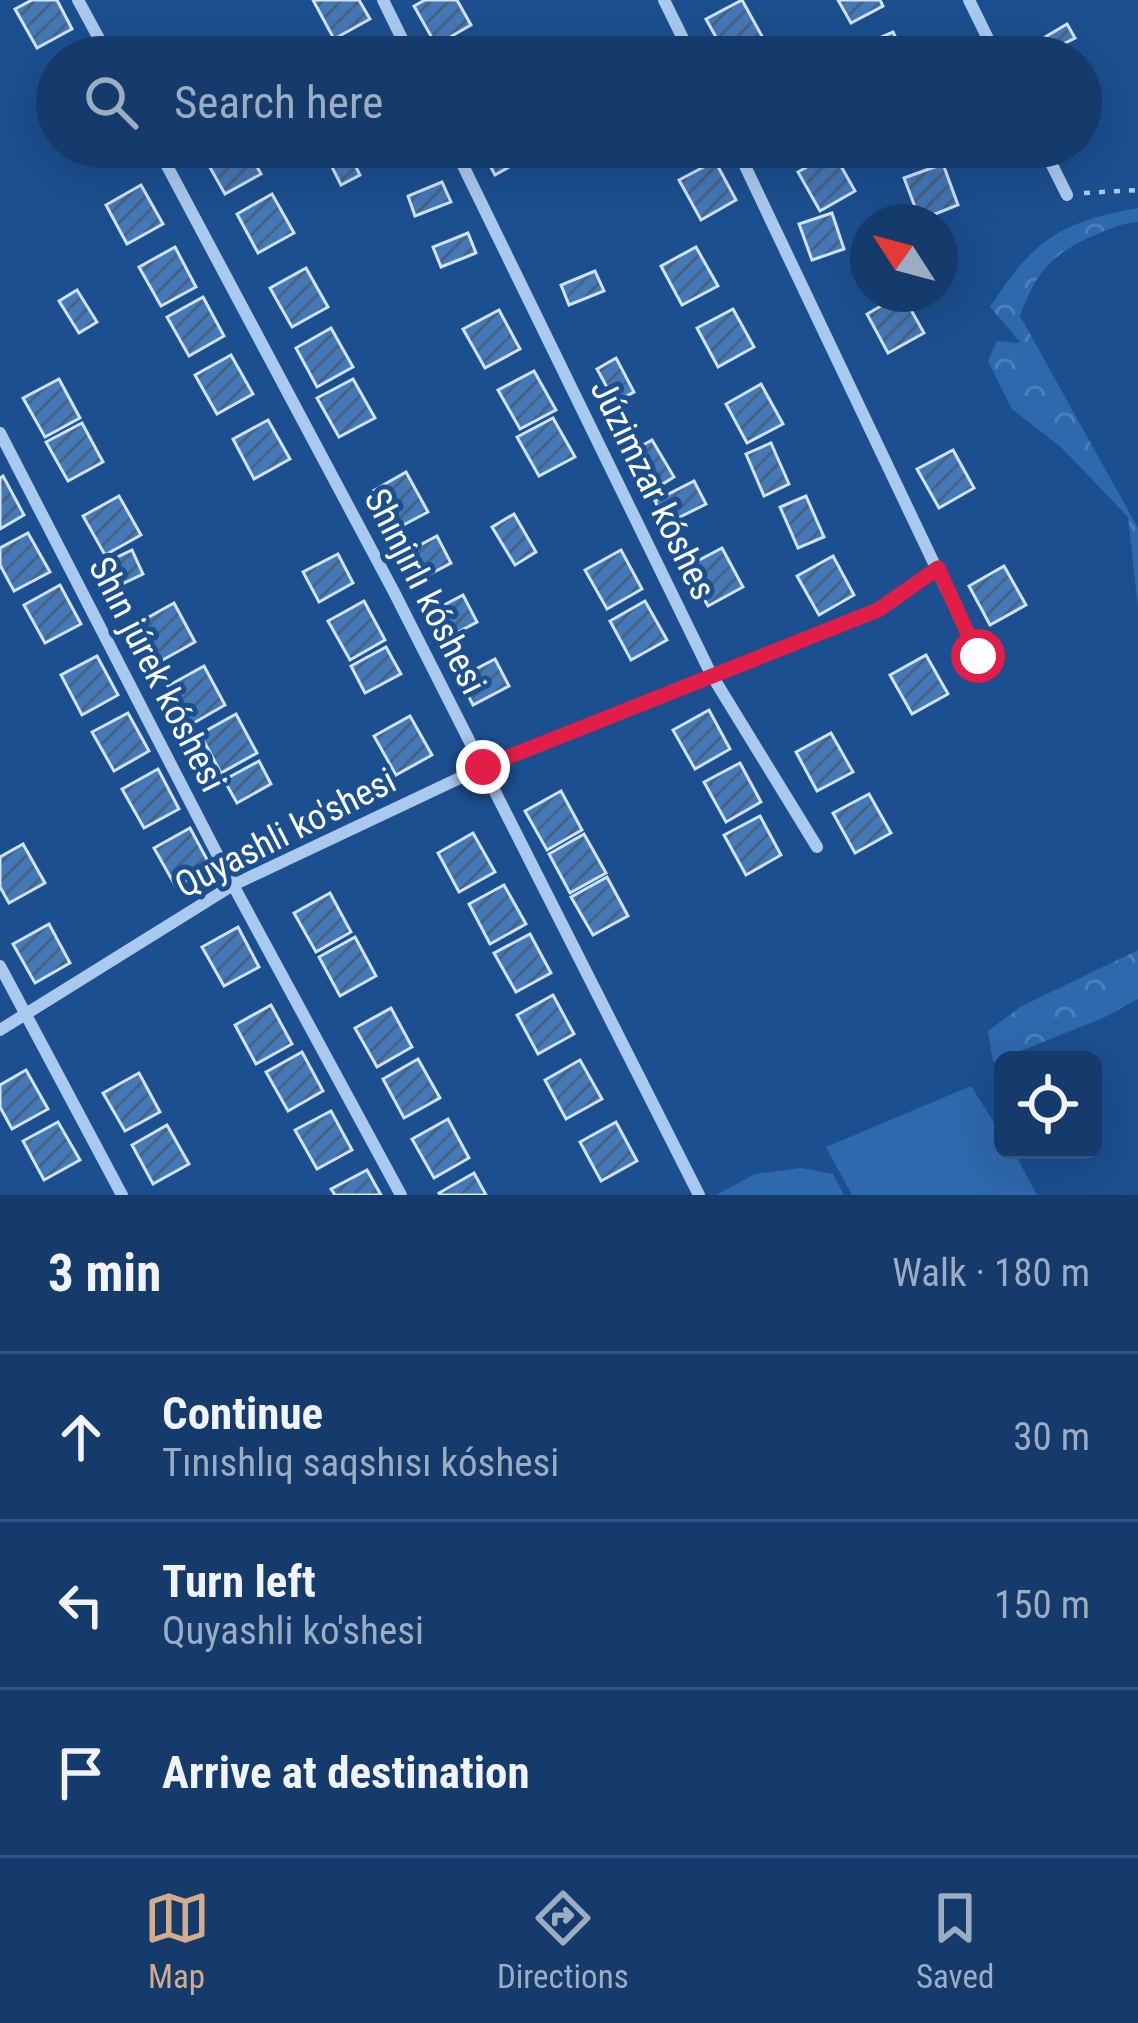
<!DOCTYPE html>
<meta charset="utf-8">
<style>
:root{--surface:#143b6b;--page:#1d4271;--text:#f1f3f6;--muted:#9dadc1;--line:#33557e;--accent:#d6ab8b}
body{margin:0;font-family:"Roboto Condensed",sans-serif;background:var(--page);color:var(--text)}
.controls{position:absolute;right:36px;bottom:36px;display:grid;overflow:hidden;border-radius:18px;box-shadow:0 12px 48px #0002}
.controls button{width:108px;height:108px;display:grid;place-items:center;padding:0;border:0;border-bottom:3px solid var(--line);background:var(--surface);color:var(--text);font:60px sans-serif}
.compass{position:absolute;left:850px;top:204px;width:108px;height:108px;border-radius:50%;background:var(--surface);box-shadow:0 12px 48px #0002;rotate:306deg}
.stop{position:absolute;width:36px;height:36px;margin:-27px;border:9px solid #e11d48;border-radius:50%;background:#fff}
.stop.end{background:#e11d48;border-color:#fff;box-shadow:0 3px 12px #0008}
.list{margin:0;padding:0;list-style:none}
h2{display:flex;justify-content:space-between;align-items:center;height:156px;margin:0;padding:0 48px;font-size:51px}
h2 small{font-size:39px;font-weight:400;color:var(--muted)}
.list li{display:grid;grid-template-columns:78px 1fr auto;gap:36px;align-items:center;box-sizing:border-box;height:168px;padding:0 48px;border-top:3px solid var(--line)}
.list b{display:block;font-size:45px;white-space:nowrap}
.list p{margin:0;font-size:39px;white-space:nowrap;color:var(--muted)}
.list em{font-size:39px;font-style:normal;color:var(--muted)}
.icon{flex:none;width:66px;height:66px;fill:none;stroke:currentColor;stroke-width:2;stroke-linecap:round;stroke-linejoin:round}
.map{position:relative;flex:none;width:1138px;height:1195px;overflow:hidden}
.search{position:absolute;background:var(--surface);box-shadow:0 12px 48px #0002;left:36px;right:36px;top:36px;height:132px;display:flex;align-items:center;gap:30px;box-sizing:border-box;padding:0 42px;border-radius:66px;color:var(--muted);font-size:45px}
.sheet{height:660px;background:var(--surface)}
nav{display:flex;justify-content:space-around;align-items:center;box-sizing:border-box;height:168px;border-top:3px solid var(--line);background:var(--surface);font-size:33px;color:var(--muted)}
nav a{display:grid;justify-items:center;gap:6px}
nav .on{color:var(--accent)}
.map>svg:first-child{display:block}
.green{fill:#2e69ad}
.forest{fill:url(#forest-crowns)}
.building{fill:url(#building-hatch);stroke:#cfe3fa;stroke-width:3}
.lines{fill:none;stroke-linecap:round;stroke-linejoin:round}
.path{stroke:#a9c9ee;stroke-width:4.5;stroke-dasharray:6 9;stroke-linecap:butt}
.street{stroke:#a9c9ee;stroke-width:12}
.route{stroke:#e11d48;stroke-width:15}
.labels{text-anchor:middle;stroke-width:10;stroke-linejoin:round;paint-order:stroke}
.street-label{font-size:36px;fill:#fff;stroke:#1b4f8f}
</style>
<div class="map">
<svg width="1138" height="1195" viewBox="0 0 1138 1195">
<defs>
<pattern id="forest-crowns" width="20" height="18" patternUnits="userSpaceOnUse" patternTransform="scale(3)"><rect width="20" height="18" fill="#2e69ad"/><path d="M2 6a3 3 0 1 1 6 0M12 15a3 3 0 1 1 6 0" fill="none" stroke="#4d80b9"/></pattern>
<pattern id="building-hatch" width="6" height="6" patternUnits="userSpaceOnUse" patternTransform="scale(3)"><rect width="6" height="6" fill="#4478b7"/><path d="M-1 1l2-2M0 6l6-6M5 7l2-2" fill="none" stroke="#486282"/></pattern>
</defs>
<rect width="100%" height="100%" fill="#1b4f8f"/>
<!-- green -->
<g class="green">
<polygon points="971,1086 1003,1137 1003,1150 1013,1150 1037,1195 852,1195 826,1147"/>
<polygon points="801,1168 833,1174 844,1195 716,1195 755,1174"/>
</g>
<!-- forest -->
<g class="forest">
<path d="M 1138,208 L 1138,222 C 1124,223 1113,227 1100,233 C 1054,252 1037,269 1020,316 L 1138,528 L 1138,607 L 1128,517 L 1063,449 L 1012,409 L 988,361 L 997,341 L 1021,343 L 990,307 C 1033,240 1060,222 1138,208 Z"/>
<polygon points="1138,950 1138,999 1103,1018 993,1062 988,1031 1020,1007"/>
</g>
<!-- building -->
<g class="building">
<polygon points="32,0 57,0 72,29 37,48 15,9"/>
<polygon points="313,0 359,0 370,19 334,39"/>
<polygon points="425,0 457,0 471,25 436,45 414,6"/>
<polygon points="742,0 763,38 727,57 706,19"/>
<polygon points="838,0 880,0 883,6 851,23"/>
<polygon points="1067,24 1075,38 1037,57 1030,46"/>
<polygon points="893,32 905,57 860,57 856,48"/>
<polygon points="218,147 246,147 261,174 225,194 203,155"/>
<polygon points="332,147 346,147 360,175 341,185 324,151"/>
<polygon points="480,147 526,147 530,155 495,175"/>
<polygon points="833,152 855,191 820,211 798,172"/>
<polygon points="715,161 736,200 701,220 679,180"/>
<polygon points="943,164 958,205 920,220 904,178"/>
<polygon points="442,182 451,202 415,216 408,196"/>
<polygon points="141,185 163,224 127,244 106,205"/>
<polygon points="272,194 294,233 258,253 237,214"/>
<polygon points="832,213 844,249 812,260 799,224"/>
<polygon points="468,233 476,253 441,267 433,247"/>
<polygon points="175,247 196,287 161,306 139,267"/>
<polygon points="696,247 718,286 682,305 661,266"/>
<polygon points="306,268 328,307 292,327 270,288"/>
<polygon points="595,271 604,291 569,305 561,285"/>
<polygon points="77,290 97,322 79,333 59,301"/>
<polygon points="902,294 924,333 888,353 867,314"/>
<polygon points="203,297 224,336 189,356 167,317"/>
<polygon points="733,309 754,347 718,367 697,328"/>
<polygon points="499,310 520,349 485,368 463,329"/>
<polygon points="331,328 353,367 317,387 296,348"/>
<polygon points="231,355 253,394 217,414 195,375"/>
<polygon points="616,358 634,392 615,402 597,369"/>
<polygon points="534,371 556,410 520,429 498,390"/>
<polygon points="59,379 80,418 45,437 23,398"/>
<polygon points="353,379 375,418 339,437 317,398"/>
<polygon points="761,384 783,424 747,443 726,404"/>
<polygon points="553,418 575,457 539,476 517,437"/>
<polygon points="268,420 290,459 254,479 233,439"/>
<polygon points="82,423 103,462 68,481 46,442"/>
<polygon points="652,440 674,477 653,490 630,452"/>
<polygon points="771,443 789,484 764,496 746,454"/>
<polygon points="953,450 974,488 939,508 917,469"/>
<polygon points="406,472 428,512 392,531 371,492"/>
<polygon points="3,476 24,515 0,529 0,478"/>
<polygon points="694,481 706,504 666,524 655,501"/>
<polygon points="119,496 141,535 105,555 83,516"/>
<polygon points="806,496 824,537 798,548 780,507"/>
<polygon points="514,514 536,552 515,565 492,527"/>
<polygon points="28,533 50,572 14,591 0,565 0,548"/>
<polygon points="437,536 451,563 415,582 401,555"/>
<polygon points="722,548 743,587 708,606 686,567"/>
<polygon points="132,550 143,574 118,586 107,562"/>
<polygon points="621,550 642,589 607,609 585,570"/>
<polygon points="338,554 353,583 319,602 303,572"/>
<polygon points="833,556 854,595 819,615 797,576"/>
<polygon points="1004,566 1026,605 990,625 969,586"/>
<polygon points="60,585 81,624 45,643 24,605"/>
<polygon points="463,595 477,622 441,641 427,614"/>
<polygon points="364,601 385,640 350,660 328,621"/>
<polygon points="645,601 667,640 631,660 610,621"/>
<polygon points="174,603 195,642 159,662 138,623"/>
<polygon points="386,647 401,674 365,693 351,666"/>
<polygon points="926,655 948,694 912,714 890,675"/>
<polygon points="97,656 118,695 82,715 61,675"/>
<polygon points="495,659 509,686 473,705 459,678"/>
<polygon points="204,666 225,705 190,725 168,686"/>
<polygon points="709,710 730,749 695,769 673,730"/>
<polygon points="128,713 149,751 114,771 92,732"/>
<polygon points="236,714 257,753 221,773 200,734"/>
<polygon points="410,716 432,755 396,775 374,736"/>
<polygon points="831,733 853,772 817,791 796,752"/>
<polygon points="259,761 271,784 237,803 224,780"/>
<polygon points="740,763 761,802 726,822 704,782"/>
<polygon points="158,769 179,809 144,828 122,789"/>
<polygon points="561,791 582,830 547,850 525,811"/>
<polygon points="869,794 891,833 855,853 833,813"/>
<polygon points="760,816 781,855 746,875 724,835"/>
<polygon points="190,828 211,867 176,887 154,848"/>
<polygon points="473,833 495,872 459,892 438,853"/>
<polygon points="584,834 606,873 570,893 549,854"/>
<polygon points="23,844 45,883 9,903 0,887 0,857"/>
<polygon points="607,877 628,916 593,935 571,897"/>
<polygon points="504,885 526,924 490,944 469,904"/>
<polygon points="330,893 351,932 316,952 294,913"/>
<polygon points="49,924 70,963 35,983 13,944"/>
<polygon points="238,927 259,967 224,986 202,947"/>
<polygon points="530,934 551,973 516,992 494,953"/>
<polygon points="355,937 376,976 340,996 319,957"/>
<polygon points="553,995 574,1034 538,1054 517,1015"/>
<polygon points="271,1005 292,1044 256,1064 235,1025"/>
<polygon points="391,1008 412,1047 377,1067 355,1028"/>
<polygon points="302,1052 323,1091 288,1111 266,1072"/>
<polygon points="418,1059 440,1098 404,1118 383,1079"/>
<polygon points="580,1060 602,1099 566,1119 545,1080"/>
<polygon points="26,1070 48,1109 12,1129 0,1107 0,1085"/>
<polygon points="139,1073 160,1112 125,1131 103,1093"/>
<polygon points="331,1111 352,1150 317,1169 295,1130"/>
<polygon points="448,1119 469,1158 434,1178 412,1139"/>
<polygon points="58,1122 80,1160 44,1180 23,1141"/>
<polygon points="616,1122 637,1161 601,1181 580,1142"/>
<polygon points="167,1125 189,1164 153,1184 132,1145"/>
<polygon points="367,1170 381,1195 335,1195 331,1189"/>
<polygon points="474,1173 486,1195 440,1195 439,1193"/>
</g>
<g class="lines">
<!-- path -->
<polyline class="path" points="1084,193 1138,190"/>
<!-- street -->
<g class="street">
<polyline points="78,0 109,57"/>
<polyline points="383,0 411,57"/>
<polyline points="664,0 692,57"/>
<polyline points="969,0 997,57"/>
<polyline points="157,147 394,592 699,1195"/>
<polyline points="454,147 711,674 817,847"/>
<polyline points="736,147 978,656"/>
<polyline points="1043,147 1067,195"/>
<polyline points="0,433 233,885 401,1195"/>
<polyline points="0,966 122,1195"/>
<polyline points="0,1030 233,885 483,767 878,610 938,568"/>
</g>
</g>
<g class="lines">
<!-- route -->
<polyline class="route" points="483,767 878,610 938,568 978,656"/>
</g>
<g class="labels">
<!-- street labels -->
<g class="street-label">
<text transform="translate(654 489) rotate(64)" y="13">Júzimzar kóshes</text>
<text transform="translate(426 591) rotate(63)" y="13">Shınjırlı kóshesi</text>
<text transform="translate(158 674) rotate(63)" y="13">Shın júrek kóshesi</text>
<text transform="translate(285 832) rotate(-27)" y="13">Quyashli ko'shesi</text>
</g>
</g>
</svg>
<div class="controls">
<button><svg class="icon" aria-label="locate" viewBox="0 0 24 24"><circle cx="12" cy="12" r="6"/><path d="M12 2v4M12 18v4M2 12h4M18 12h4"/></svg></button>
</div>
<svg class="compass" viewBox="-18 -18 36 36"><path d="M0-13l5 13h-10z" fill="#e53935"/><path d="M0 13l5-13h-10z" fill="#9dadc1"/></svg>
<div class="stop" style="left:978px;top:656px"></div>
<div class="stop end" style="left:483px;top:767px"></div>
<div class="search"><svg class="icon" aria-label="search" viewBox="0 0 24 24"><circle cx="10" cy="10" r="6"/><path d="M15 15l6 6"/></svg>Search here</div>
</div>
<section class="sheet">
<h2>3 min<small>Walk · 180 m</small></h2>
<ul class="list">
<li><svg class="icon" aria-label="ahead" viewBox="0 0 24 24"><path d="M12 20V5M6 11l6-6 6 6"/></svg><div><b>Continue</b><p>Tınıshlıq saqshısı kóshesi</p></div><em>30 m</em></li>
<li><svg class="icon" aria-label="left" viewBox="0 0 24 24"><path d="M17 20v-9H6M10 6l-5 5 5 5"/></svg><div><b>Turn left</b><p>Quyashli ko'shesi</p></div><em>150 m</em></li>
<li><svg class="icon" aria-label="arrive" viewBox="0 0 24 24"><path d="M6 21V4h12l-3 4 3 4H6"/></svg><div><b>Arrive at destination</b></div></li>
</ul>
</section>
<nav>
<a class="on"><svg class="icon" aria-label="map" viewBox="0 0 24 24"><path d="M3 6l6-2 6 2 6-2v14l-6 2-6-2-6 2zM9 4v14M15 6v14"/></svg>Map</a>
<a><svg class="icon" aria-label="directions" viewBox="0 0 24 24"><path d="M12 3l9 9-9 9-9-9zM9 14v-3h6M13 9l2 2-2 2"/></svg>Directions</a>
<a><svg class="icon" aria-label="saved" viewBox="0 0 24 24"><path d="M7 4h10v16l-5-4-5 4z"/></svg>Saved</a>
</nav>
